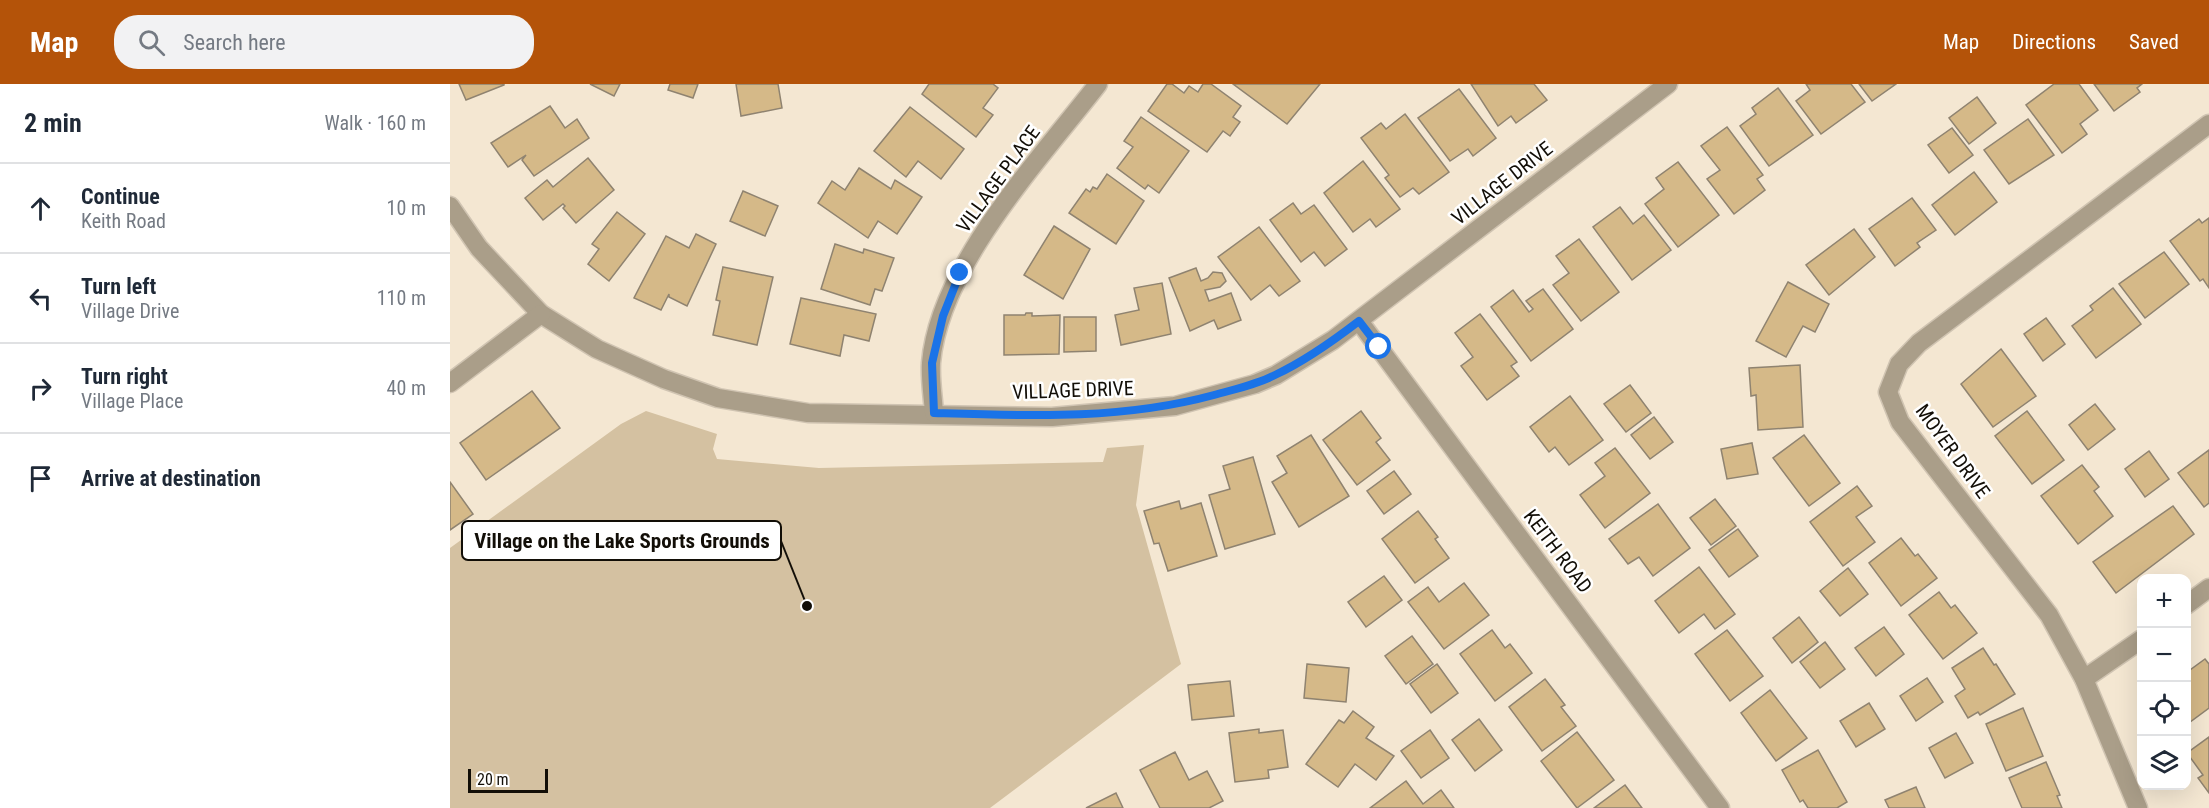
<!DOCTYPE html>
<meta charset="utf-8">
<style>
:root{--surface:#fff;--page:#f2f2f3;--text:#1f2937;--muted:#747a83;--line:#e0e1e3;--accent:#b45309}
body{margin:0;font-family:"Roboto Condensed",sans-serif;background:var(--page);color:var(--text)}
.controls{position:absolute;right:18px;bottom:18px;display:grid;overflow:hidden;border-radius:12px;box-shadow:0 6px 24px #0002}
.controls button{width:54px;height:54px;display:grid;place-items:center;padding:0;border:0;border-bottom:2px solid var(--line);background:var(--surface);color:var(--text);font:30px sans-serif}
.scale{position:absolute;left:18px;bottom:15px;width:80px;box-sizing:border-box;padding-left:6px;border:3px solid #120e07;border-top:0;font-size:16px;line-height:21px;white-space:nowrap;color:#120e07;-webkit-text-stroke:4px #fff;paint-order:stroke}
.stop{position:absolute;width:18px;height:18px;margin:-14px;border:4px solid #1a73e8;border-radius:50%;background:#fff}
.stop.end{background:#1a73e8;border-color:#fff;box-shadow:0 2px 6px #0008}
.list{margin:0;padding:0;list-style:none}
h2{display:flex;justify-content:space-between;align-items:center;height:78px;margin:0;padding:0 24px;font-size:26px}
h2 small{font-size:20px;font-weight:400;color:var(--muted)}
.list li{display:grid;grid-template-columns:39px 1fr auto;gap:18px;align-items:center;box-sizing:border-box;height:90px;padding:0 24px;border-top:2px solid var(--line)}
.list b{display:block;font-size:22px;white-space:nowrap}
.list p{margin:0;font-size:20px;white-space:nowrap;color:var(--muted)}
.list em{font-size:20px;font-style:normal;color:var(--muted)}
.icon{flex:none;width:33px;height:33px;fill:none;stroke:currentColor;stroke-width:2;stroke-linecap:round;stroke-linejoin:round}
.map{position:relative;flex:none;width:1759px;height:724px;overflow:hidden}
header{display:flex;align-items:center;gap:36px;box-sizing:border-box;height:84px;padding:0 30px;background:var(--accent);color:#fff}
header strong{font-size:28px}
nav{display:flex;gap:33px;margin-inline-start:auto;font-size:21px}
.search{width:420px;height:54px;background:var(--page);display:flex;align-items:center;gap:15px;box-sizing:border-box;padding:0 21px;border-radius:24px;color:var(--muted);font-size:22px}
main{display:flex}
aside{flex:1;background:var(--surface)}
.map>svg:first-child{display:block}
.green{fill:#d4c1a1}
.building{fill:#d5b988;stroke:#8f8370;stroke-width:1.5}
.lines{fill:none;stroke-linecap:round;stroke-linejoin:round}
.street-casing{stroke:#d0c4b2;stroke-width:21}
.street{stroke:#aa9e89;stroke-width:18}
.route{stroke:#1a73e8;stroke-width:8}
.labels{text-anchor:middle;stroke-width:5;stroke-linejoin:round;paint-order:stroke}
.street-label{font-size:20px;fill:#120e07;stroke:#fff}
.leader{fill:none;stroke:#120e07;stroke-width:2}
.callout-dot{fill:#120e07;stroke:#fff;stroke-width:2}
.callout{fill:#fff;stroke:#120e07;stroke-width:2}
.callout-label{font-size:21px;text-anchor:middle;font-weight:bold;fill:#120e07}
</style>
<header>
<strong>Map</strong>
<div class="search"><svg class="icon" aria-label="search" viewBox="0 0 24 24"><circle cx="10" cy="10" r="6"/><path d="M15 15l6 6"/></svg>Search here</div>
<nav><a>Map</a><a>Directions</a><a>Saved</a></nav>
</header>
<main>
<aside>
<h2>2 min<small>Walk · 160 m</small></h2>
<ul class="list">
<li><svg class="icon" aria-label="ahead" viewBox="0 0 24 24"><path d="M12 20V5M6 11l6-6 6 6"/></svg><div><b>Continue</b><p>Keith Road</p></div><em>10 m</em></li>
<li><svg class="icon" aria-label="left" viewBox="0 0 24 24"><path d="M17 20v-9H6M10 6l-5 5 5 5"/></svg><div><b>Turn left</b><p>Village Drive</p></div><em>110 m</em></li>
<li><svg class="icon" aria-label="right" viewBox="0 0 24 24"><path d="M7 20v-9h11M14 6l5 5-5 5"/></svg><div><b>Turn right</b><p>Village Place</p></div><em>40 m</em></li>
<li><svg class="icon" aria-label="arrive" viewBox="0 0 24 24"><path d="M6 21V4h12l-3 4 3 4H6"/></svg><div><b>Arrive at destination</b></div></li>
</ul>
</aside>
<div class="map">
<svg width="1759" height="724" viewBox="0 0 1759 724">
<rect width="100%" height="100%" fill="#f4e7d2"/>
<!-- green -->
<polygon class="green" points="196,327 267,350 263,365 267,375 369,384 653,378 657,364 694,361 686,421 731,580 540,724 0,724 0,464 171,340"/>
<!-- building -->
<g class="building">
<polygon points="9,0 54,0 54,1 16,16"/>
<polygon points="140,0 170,0 164,12"/>
<polygon points="220,0 248,0 243,14 218,6"/>
<polygon points="286,0 328,0 332,24 291,32"/>
<polygon points="479,0 543,0 548,4 533,24 543,31 526,53 472,10"/>
<polygon points="717,0 722,0 734,9 739,2 748,8 753,0 761,0 791,22 783,33 790,38 780,52 773,47 757,68 698,27"/>
<polygon points="783,0 870,0 837,40"/>
<polygon points="1021,0 1084,0 1097,16 1066,39 1061,32 1048,42"/>
<polygon points="1356,0 1401,0 1415,18 1371,50 1346,17 1360,6"/>
<polygon points="1409,0 1446,0 1422,17"/>
<polygon points="1604,0 1629,0 1648,26 1630,40 1637,50 1612,69 1576,21"/>
<polygon points="1644,0 1692,0 1687,4 1690,8 1664,27"/>
<polygon points="1328,4 1363,51 1319,82 1290,42 1306,30 1302,24"/>
<polygon points="1009,5 1046,54 1023,72 1018,65 1000,77 968,34"/>
<polygon points="1527,13 1546,39 1519,60 1499,34"/>
<polygon points="100,22 115,44 127,35 139,54 84,92 72,76 76,71 58,83 41,59"/>
<polygon points="460,23 514,65 491,95 468,77 456,93 424,67"/>
<polygon points="955,30 999,88 969,110 963,104 950,113 935,94 939,91 911,54 931,39 936,45"/>
<polygon points="691,33 739,67 709,109 698,101 695,105 667,84 683,63 674,57"/>
<polygon points="1578,35 1604,71 1559,100 1534,66"/>
<polygon points="1277,43 1313,91 1307,95 1315,106 1284,130 1257,95 1270,86 1251,62"/>
<polygon points="1502,44 1523,71 1499,89 1478,61"/>
<polygon points="138,74 164,106 126,139 113,124 115,122 113,120 93,136 75,114 97,96 103,103"/>
<polygon points="913,77 950,125 926,143 920,135 903,148 874,109"/>
<polygon points="1228,78 1269,131 1228,163 1195,120 1214,105 1206,94"/>
<polygon points="409,84 441,105 445,96 472,113 447,150 428,137 418,154 368,119 382,97 395,106"/>
<polygon points="1524,88 1547,118 1505,151 1482,121"/>
<polygon points="657,90 694,117 666,160 619,129 636,105 640,108 643,103 647,105"/>
<polygon points="293,107 328,122 315,152 280,137"/>
<polygon points="1462,114 1486,146 1467,159 1470,163 1445,182 1419,145"/>
<polygon points="843,119 851,130 864,121 897,165 875,182 864,168 851,178 820,136"/>
<polygon points="1170,123 1183,140 1194,131 1221,166 1182,196 1143,143"/>
<polygon points="167,128 195,150 159,197 138,180 149,165 142,160"/>
<polygon points="1759,134 1759,204 1753,195 1750,197 1720,157 1749,135 1752,139"/>
<polygon points="604,142 640,165 613,215 574,191"/>
<polygon points="809,143 850,197 829,212 820,201 801,216 768,173"/>
<polygon points="1404,145 1425,173 1379,211 1356,181"/>
<polygon points="246,150 266,160 237,222 219,213 219,210 211,226 184,214 216,152 239,164"/>
<polygon points="1129,155 1169,208 1131,237 1103,201 1119,189 1106,172"/>
<polygon points="385,160 413,169 414,165 444,174 432,207 425,205 420,221 371,205"/>
<polygon points="1714,168 1739,200 1695,234 1669,200"/>
<polygon points="273,183 323,193 307,261 263,251 270,217 266,216"/>
<polygon points="746,184 751,197 758,194 763,188 772,189 776,197 770,203 755,206 759,217 781,209 791,236 768,245 764,236 740,247 719,194"/>
<polygon points="1338,198 1379,220 1365,248 1353,242 1336,273 1306,257"/>
<polygon points="712,199 721,250 671,261 665,231 689,226 684,204"/>
<polygon points="1663,204 1691,240 1646,274 1622,242 1643,226 1640,222"/>
<polygon points="1093,205 1123,245 1081,277 1041,223 1063,206 1079,228 1083,225 1076,217"/>
<polygon points="351,214 426,230 419,257 394,251 390,272 340,260"/>
<polygon points="576,229 582,229 582,232 610,231 609,270 554,271 554,231 575,231"/>
<polygon points="1030,230 1067,278 1061,282 1069,292 1037,316 1011,282 1023,273 1005,249"/>
<polygon points="614,233 646,233 646,267 614,268"/>
<polygon points="1596,234 1615,260 1593,277 1574,250"/>
<polygon points="1551,265 1586,312 1543,343 1511,300"/>
<polygon points="1350,281 1353,343 1308,346 1306,311 1301,312 1299,284"/>
<polygon points="1180,301 1201,329 1176,348 1154,320"/>
<polygon points="82,307 110,344 36,396 10,359"/>
<polygon points="1120,312 1153,356 1119,381 1105,363 1099,368 1080,343"/>
<polygon points="1645,320 1665,345 1638,366 1619,341"/>
<polygon points="911,327 931,354 926,358 940,376 907,401 873,356"/>
<polygon points="1577,327 1614,376 1582,400 1545,352"/>
<polygon points="1204,333 1223,358 1200,375 1181,351"/>
<polygon points="861,351 899,412 849,443 822,398 837,389 827,372"/>
<polygon points="1354,351 1390,399 1359,422 1323,374"/>
<polygon points="1302,359 1308,390 1277,395 1271,365"/>
<polygon points="1165,364 1200,409 1155,444 1130,411 1155,392 1145,379"/>
<polygon points="1759,366 1759,419 1754,423 1728,389"/>
<polygon points="1699,367 1719,395 1695,413 1675,385"/>
<polygon points="803,373 825,450 775,465 759,411 780,405 773,382"/>
<polygon points="1632,381 1649,403 1644,407 1663,432 1628,460 1591,412"/>
<polygon points="944,387 961,410 934,430 917,407"/>
<polygon points="0,398 23,430 0,446"/>
<polygon points="1407,402 1422,422 1406,433 1425,458 1393,482 1360,438"/>
<polygon points="1265,415 1286,442 1261,461 1240,434"/>
<polygon points="729,417 731,425 751,419 767,472 718,487 709,459 704,460 694,427"/>
<polygon points="1208,420 1240,464 1203,492 1189,473 1178,480 1159,455"/>
<polygon points="1723,422 1744,450 1666,509 1643,478"/>
<polygon points="968,427 988,453 985,455 999,474 965,499 932,455"/>
<polygon points="1288,445 1308,472 1279,493 1259,466"/>
<polygon points="1451,454 1465,472 1468,470 1487,494 1451,522 1419,479"/>
<polygon points="1249,483 1285,530 1265,545 1254,530 1229,549 1205,517"/>
<polygon points="1398,484 1418,510 1390,532 1370,507"/>
<polygon points="934,492 952,516 916,543 898,518"/>
<polygon points="1014,499 1039,531 994,565 958,518 978,503 989,518"/>
<polygon points="1489,508 1501,524 1505,521 1527,549 1493,575 1459,531"/>
<polygon points="1349,533 1368,558 1342,579 1323,554"/>
<polygon points="1434,543 1454,570 1426,592 1405,564"/>
<polygon points="1042,546 1055,564 1060,560 1082,589 1045,617 1010,570"/>
<polygon points="1277,546 1313,592 1280,617 1245,570"/>
<polygon points="962,552 983,580 956,600 935,572"/>
<polygon points="1375,558 1395,585 1370,604 1350,578"/>
<polygon points="1533,564 1544,581 1546,580 1565,610 1530,631 1528,628 1518,634 1505,612 1515,605 1502,584"/>
<polygon points="1755,575 1759,580 1759,624 1736,641 1736,589"/>
<polygon points="857,580 899,584 896,618 854,614"/>
<polygon points="987,580 1008,609 981,629 960,600"/>
<polygon points="1477,594 1493,618 1466,637 1450,612"/>
<polygon points="1095,595 1115,621 1111,623 1126,642 1092,667 1059,623"/>
<polygon points="780,597 784,632 742,636 738,601"/>
<polygon points="1320,606 1357,654 1326,677 1291,629"/>
<polygon points="1419,619 1435,645 1406,663 1390,637"/>
<polygon points="1573,624 1593,672 1556,687 1536,640"/>
<polygon points="903,627 924,643 916,654 944,672 926,696 905,680 888,703 856,680 889,636 894,639"/>
<polygon points="1029,635 1052,666 1025,687 1002,656"/>
<polygon points="809,645 809,649 833,646 838,683 818,686 819,694 785,698 779,649"/>
<polygon points="980,646 999,674 971,694 951,667"/>
<polygon points="1127,648 1164,696 1127,724 1091,677"/>
<polygon points="1506,649 1523,679 1495,694 1479,664"/>
<polygon points="1759,653 1759,709 1748,694 1753,691 1737,669"/>
<polygon points="1368,666 1397,718 1387,724 1358,724 1353,716 1350,718 1332,686"/>
<polygon points="725,668 739,696 757,687 773,717 759,724 710,724 690,686"/>
<polygon points="1596,678 1610,711 1607,712 1612,724 1572,724 1559,694"/>
<polygon points="956,697 973,720 991,706 1004,724 920,724"/>
<polygon points="1175,701 1192,724 1144,724"/>
<polygon points="1466,703 1475,724 1439,724 1435,716"/>
<polygon points="666,709 673,724 636,724"/>
</g>
<g class="lines">
<!-- street casing -->
<g class="street-casing">
<g id="street">
<polyline points="0,122 29,164 91,230 147,265 214,295 268,314 358,329 602,333 725,322 805,300 826,291 883,256 1218,0"/>
<polyline points="909,237 1270,724"/>
<polyline points="0,299 91,230"/>
<path d="M 484,329 C 483,313 480,296 481,279 C 489,182 590,75 648,0"/>
<polyline points="1736,521 1759,504"/>
<polyline points="1634,595 1692,555"/>
<polyline points="1688,724 1634,595 1599,531 1450,338 1438,308 1449,280 1469,259 1759,40"/>
</g>
</g>
<!-- street -->
<use href="#street" class="street"/>
</g>
<g class="lines">
<!-- route -->
<path class="route" d="M 510,189 L 493,232 L 482,279 L 484,329 C 579,332 672,336 764,311 C 785,305 806,301 825,291 C 855,277 883,257 909,237 L 929,263"/>
</g>
<g class="labels">
<!-- street labels -->
<g class="street-label">
<text transform="translate(548 95) rotate(-54)" y="7">VILLAGE PLACE</text>
<text transform="translate(1052 99) rotate(-38)" y="7">VILLAGE DRIVE</text>
<text transform="translate(623 306) rotate(-2)" y="7">VILLAGE DRIVE</text>
<text transform="translate(1503 367) rotate(54)" y="7">MOYER DRIVE</text>
<text transform="translate(1108 467) rotate(53)" y="7">KEITH ROAD</text>
</g>
</g>
<!-- callouts -->
<path class="leader" d="M357 522L331 457"/>
<circle class="callout-dot" cx="357" cy="522" r="6"/>
<rect class="callout" x="12" y="437" width="319" height="39" rx="6"/>
<g class="callout-label">
<text x="172" y="464">Village on the Lake Sports Grounds</text>
</g>
</svg>
<div class="controls">
<button>+</button>
<button>−</button>
<button><svg class="icon" aria-label="locate" viewBox="0 0 24 24"><circle cx="12" cy="12" r="6"/><path d="M12 2v4M12 18v4M2 12h4M18 12h4"/></svg></button>
<button><svg class="icon" aria-label="layers" viewBox="0 0 24 24"><path d="M12 4l9 5-9 5-9-5zM3 14l9 5 9-5"/></svg></button>
</div>
<div class="scale">20 m</div>
<div class="stop" style="left:929px;top:263px"></div>
<div class="stop end" style="left:510px;top:189px"></div>
</div>
</main>
